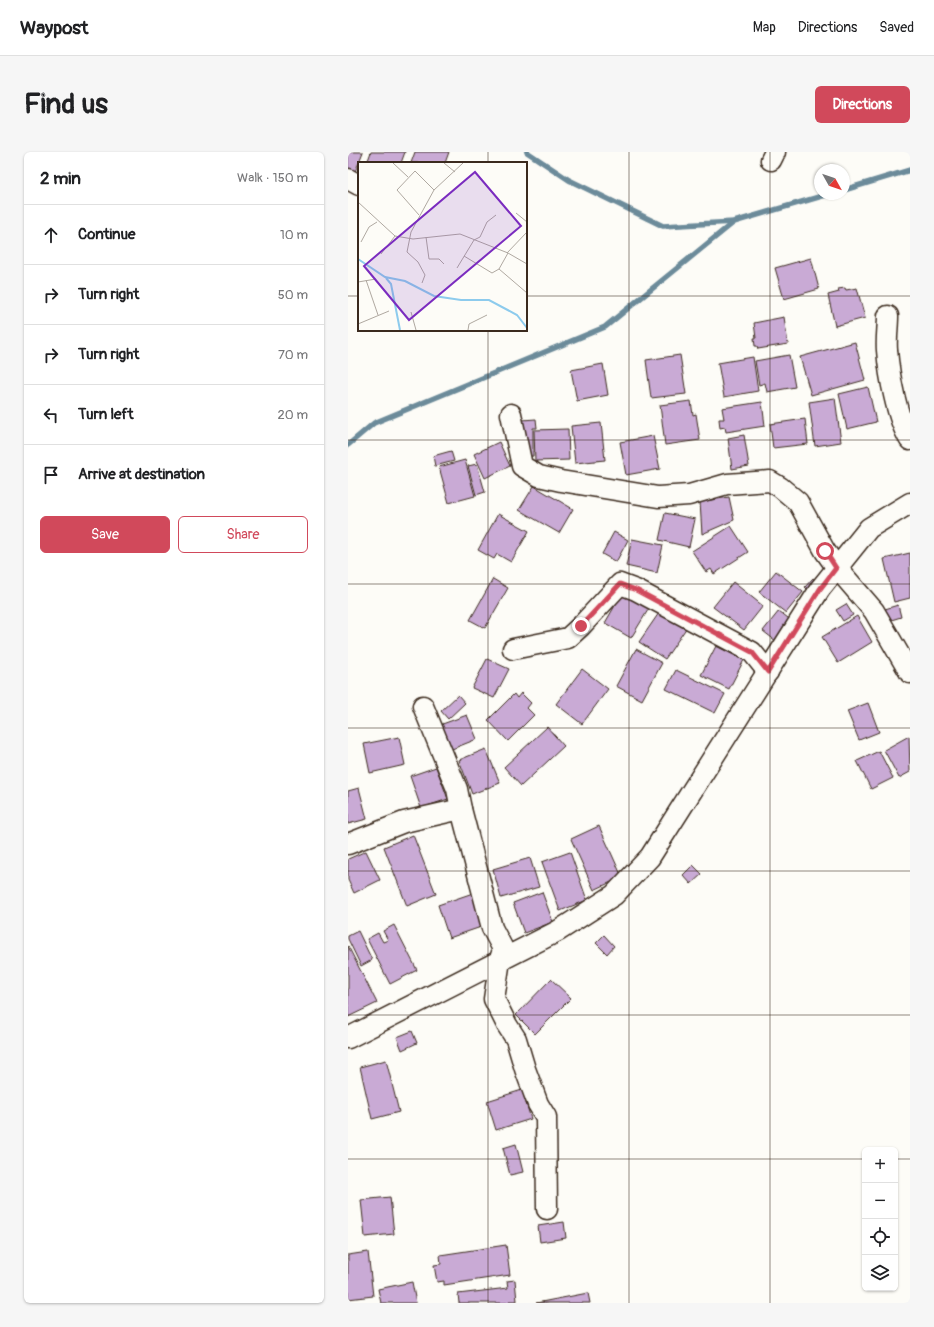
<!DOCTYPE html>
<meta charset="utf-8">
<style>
:root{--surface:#fff;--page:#f6f6f6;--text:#202124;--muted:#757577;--line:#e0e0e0;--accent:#d1495b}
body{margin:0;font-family:Pangolin,sans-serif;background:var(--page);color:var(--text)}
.controls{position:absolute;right:12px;bottom:12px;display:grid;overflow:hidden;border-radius:6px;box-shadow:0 1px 3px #0004}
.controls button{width:36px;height:36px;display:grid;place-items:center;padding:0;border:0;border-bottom:1px solid var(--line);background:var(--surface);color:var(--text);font:20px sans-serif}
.compass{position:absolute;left:466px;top:12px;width:36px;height:36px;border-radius:50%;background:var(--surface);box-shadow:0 1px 3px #0004;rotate:130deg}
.stop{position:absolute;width:12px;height:12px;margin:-9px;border:3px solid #d1495b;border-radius:50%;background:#fff}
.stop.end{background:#d1495b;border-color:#fff;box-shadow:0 1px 4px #0008}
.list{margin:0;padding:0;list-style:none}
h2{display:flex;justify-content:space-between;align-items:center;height:52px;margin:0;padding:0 16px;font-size:17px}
h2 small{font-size:13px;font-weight:400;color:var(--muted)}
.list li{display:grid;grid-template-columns:26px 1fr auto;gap:12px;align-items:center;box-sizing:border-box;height:60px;padding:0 16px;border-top:1px solid var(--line)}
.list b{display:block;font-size:15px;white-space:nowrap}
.list em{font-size:13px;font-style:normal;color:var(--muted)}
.actions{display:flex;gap:8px;padding:12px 16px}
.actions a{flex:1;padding:9px 0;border:1px solid var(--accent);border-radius:6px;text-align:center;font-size:14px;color:var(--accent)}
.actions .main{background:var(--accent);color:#fff}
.icon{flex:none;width:22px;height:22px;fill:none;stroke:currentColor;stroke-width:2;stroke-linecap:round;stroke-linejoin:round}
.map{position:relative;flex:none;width:562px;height:1151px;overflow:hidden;border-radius:6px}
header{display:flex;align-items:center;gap:24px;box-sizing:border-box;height:56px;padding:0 20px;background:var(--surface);border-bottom:1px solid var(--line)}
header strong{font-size:19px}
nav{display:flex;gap:22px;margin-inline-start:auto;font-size:14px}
.intro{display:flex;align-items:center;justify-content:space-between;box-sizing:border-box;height:96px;padding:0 24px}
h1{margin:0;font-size:28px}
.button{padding:10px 18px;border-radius:6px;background:var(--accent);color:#fff;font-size:14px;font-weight:700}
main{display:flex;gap:24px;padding:0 24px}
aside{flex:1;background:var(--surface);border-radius:6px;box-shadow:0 1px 3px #0004}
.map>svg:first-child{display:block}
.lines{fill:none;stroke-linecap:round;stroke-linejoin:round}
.stream{stroke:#6c8b9a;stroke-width:5.5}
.building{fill:#c9aad5;stroke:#3b2a1e}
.minor-casing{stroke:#3b2a1e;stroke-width:23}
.minor{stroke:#fdfcf7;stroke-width:20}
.route{stroke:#d1495b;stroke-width:5}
.grid{fill:none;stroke:#3b2a1e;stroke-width:1;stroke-opacity:0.55}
.inset-river{fill:none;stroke:#8dcbed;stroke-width:2}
.inset-road{fill:none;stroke:#afa8a0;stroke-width:1}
.view{fill:#7b2cbf;fill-opacity:0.15;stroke:#7b2cbf;stroke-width:2}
.inset-edge{fill:none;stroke:#3b2a1e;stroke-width:2}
</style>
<header>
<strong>Waypost</strong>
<nav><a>Map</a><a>Directions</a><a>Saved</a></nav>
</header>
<div class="intro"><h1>Find us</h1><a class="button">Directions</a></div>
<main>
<aside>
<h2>2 min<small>Walk · 150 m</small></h2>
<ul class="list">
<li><svg class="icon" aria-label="ahead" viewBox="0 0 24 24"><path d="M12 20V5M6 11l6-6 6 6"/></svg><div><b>Continue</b></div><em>10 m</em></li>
<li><svg class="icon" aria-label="right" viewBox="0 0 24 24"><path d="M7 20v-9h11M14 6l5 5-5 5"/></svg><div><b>Turn right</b></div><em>50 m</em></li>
<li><svg class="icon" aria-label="right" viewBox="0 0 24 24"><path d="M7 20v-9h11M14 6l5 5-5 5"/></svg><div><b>Turn right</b></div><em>70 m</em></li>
<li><svg class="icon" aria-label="left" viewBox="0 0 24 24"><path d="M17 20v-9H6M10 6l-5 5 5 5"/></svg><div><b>Turn left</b></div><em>20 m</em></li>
<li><svg class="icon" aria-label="arrive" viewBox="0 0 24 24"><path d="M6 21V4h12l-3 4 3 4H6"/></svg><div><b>Arrive at destination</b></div></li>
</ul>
<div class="actions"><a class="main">Save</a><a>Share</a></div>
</aside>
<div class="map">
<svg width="562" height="1151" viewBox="0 0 562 1151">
<rect width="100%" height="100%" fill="#fdfcf7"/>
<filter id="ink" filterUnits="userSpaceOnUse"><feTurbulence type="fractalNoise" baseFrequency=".025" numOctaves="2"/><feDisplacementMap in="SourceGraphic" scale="8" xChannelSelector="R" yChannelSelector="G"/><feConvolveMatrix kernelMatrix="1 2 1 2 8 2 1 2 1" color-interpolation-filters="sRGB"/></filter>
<g filter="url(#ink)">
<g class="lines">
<!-- stream -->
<g class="stream">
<polyline points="179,0 221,28 315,74 386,70"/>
<polyline points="496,38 562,18"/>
<polyline points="0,293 26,271 257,175 386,70 481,42"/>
</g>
</g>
<!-- building -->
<g class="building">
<polygon points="0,0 15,0 7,20 0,17"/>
<polygon points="23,0 57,0 53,11 19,11"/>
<polygon points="67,0 101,0 97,11 63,11"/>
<polygon points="463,106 471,137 436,147 427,116"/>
<polygon points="497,136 498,138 509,136 517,166 487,174 480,143 491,140 490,137"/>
<polygon points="436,165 440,192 410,197 409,194 407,194 406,186 408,186 406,171"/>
<polygon points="507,190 517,228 463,243 452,205"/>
<polygon points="332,203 338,242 303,246 298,208"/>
<polygon points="441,203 447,235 419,240 417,231 411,233 407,209"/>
<polygon points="405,205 410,239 376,245 370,211"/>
<polygon points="255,212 260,243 229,249 223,218"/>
<polygon points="520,235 528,270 499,277 491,242"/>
<polygon points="487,246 493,290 467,294 461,250"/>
<polygon points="343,249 345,263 348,262 352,288 317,293 312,253"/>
<polygon points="414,250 417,274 378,280 377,275 372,276 371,267 376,267 374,256"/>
<polygon points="188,267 189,276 185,276 185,304 178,305 174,268"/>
<polygon points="457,267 460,292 425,296 422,272"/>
<polygon points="253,271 257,308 227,311 223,274"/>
<polygon points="220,277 221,308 187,309 186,278"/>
<polygon points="396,283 401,314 384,317 380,286"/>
<polygon points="305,284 312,317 278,323 272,290"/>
<polygon points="151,290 162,314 137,326 126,302"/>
<polygon points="103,299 106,309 87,314 85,304"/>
<polygon points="117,308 127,344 101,351 91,315"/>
<polygon points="129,312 137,340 128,343 120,314"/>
<polygon points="186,334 225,357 211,381 171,358"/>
<polygon points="381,345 386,368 354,382 352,350"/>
<polygon points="317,361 347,367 341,395 311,388"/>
<polygon points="150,362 181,379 163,410 149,402 146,407 130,398"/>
<polygon points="383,374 400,400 366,422 363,417 358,420 344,399"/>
<polygon points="266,380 280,388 268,410 254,402"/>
<polygon points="284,387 315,393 309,421 278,414"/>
<polygon points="562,401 562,446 546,450 536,407"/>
<polygon points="428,419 455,440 438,461 411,440"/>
<polygon points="465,426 473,432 464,442 457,435"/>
<polygon points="145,427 160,436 137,476 122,468"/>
<polygon points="385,430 415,454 396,478 365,455"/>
<polygon points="276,438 303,453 283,486 257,471"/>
<polygon points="498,452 505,463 495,469 488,458"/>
<polygon points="550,453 553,465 540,469 537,457"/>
<polygon points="313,458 339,475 317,507 291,490"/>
<polygon points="431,459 449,473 433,493 415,479"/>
<polygon points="509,464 524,490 490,511 474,485"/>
<polygon points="368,494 396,508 381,537 353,523"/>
<polygon points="288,497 314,511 294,548 268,534"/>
<polygon points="139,507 161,517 146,546 124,536"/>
<polygon points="234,517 260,537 234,572 208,552"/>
<polygon points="328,518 377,542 367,561 318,537"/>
<polygon points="173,541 183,551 179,556 186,563 160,589 140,568 166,542 169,546"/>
<polygon points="110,543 117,551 100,567 93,559"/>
<polygon points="520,551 531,580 511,588 499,559"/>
<polygon points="119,563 129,587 99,599 89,574"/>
<polygon points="199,575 216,594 173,634 156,615"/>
<polygon points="561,584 562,620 551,626 536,598"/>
<polygon points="51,585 57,613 22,621 16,592"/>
<polygon points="138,597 152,631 124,642 111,608"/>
<polygon points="531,599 545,626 523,637 509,609"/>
<polygon points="88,615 100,647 73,656 62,624"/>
<polygon points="11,636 19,667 0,672 0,639"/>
<polygon points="251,674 274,725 246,738 223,687"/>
<polygon points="65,683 88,742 59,754 36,695"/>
<polygon points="18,699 32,728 6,741 0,728 0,707"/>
<polygon points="222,700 239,748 212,759 194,710"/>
<polygon points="182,706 191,735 153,746 145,717"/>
<polygon points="345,713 354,722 343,732 335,723"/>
<polygon points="194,740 205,770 176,781 165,751"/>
<polygon points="125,741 136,774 101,786 90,753"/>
<polygon points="46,773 69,818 42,832 19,787 30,781 35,790 40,788 35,779"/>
<polygon points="10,779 24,808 13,814 0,787 0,784"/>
<polygon points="256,783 266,794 259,802 248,791"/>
<polygon points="0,794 29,851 0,865"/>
<polygon points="203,827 223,846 187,882 168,863"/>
<polygon points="64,879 69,891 54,898 49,885"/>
<polygon points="38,908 51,960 24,967 12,915"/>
<polygon points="174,938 183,967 148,978 139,949"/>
<polygon points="168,992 175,1020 162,1023 155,996"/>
<polygon points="42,1045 46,1082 17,1085 13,1048"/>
<polygon points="216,1070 218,1086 192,1090 190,1074"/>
<polygon points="158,1093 162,1123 96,1133 96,1129 89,1130 86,1113 93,1112 92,1103"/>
<polygon points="20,1100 25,1144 0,1147 0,1103"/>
<polygon points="167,1128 169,1149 161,1149 162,1151 111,1151 110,1142 160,1136 159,1129"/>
<polygon points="64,1130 68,1151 33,1151 30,1137"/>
<polygon points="240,1141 242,1151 188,1151"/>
</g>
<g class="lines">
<!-- minor casing -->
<g class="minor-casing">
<g id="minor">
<polyline points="423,8 427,0"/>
<polyline points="0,27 11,33"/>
<path d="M 540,164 C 540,175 538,187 539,198 C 541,223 549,267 562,288"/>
<polyline points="163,262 174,314 191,324 213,329 310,345 341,343 379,332 422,329 432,335 450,350 477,399 489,416 526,459 562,521"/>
<polyline points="165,497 220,486 233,474 272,432 288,438 404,500 420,520"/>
<polyline points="75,554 109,637 113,657 144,776 155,797 152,808 146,847 159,873 168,887 177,917 190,952 198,965 199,1057"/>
<polyline points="0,692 56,670 113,657"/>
<polyline points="0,886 210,779 266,743 302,705 472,437 521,376 562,351"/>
</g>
</g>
<!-- minor -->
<use href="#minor" class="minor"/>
</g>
</g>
<g class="lines" filter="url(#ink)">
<!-- route -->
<polyline class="route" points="233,474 272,432 288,438 404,500 420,520 472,437 488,416 477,399"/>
</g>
<!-- grid -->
<path class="grid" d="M 140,0 L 140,11M 281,0 L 281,1151M 422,0 L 422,1151M 0,144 L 11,144M 178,144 L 562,144M 140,178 L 140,1151M 0,288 L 562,288M 0,432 L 562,432M 0,576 L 562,576M 0,719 L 562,719M 0,863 L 562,863M 0,1007 L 517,1007M 547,1007 L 562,1007"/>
<!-- overview -->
<g transform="translate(10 10)">
<rect width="169" height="169" fill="#fdfcf7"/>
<path class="inset-river" d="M 0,97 L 27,115 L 47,119 L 76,134 L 103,138 L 131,138 L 159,153 L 169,166M 28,116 L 33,122 L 42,168"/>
<path class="inset-road" d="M 35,1 L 50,15M 86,1 L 97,10M 0,40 L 37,74 L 55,77 L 102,72 L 150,91 L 169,102M 158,51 L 169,60M 61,53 L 39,28 L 57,9 L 76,28M 68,75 L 71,97 L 81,97 L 86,102M 3,80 L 11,65 L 19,60M 149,91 L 169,70M 23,92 L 37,74M 106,94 L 134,111 L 141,107 L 150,91M 99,106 L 116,78 L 122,75 L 129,60 L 138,53M 141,107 L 169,131M 8,118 L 20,153M 0,120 L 18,117M 64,121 L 67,113 L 60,100 L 49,90 L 53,70 L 76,28 L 105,1M 53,150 L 58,168M 0,162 L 31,149M 110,168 L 111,162 L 129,153"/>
<path class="view" d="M 117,10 L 163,64 L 51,158 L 6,104 Z"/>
<rect width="169" height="169" class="inset-edge"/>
</g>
</svg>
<div class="controls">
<button>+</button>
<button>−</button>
<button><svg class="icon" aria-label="locate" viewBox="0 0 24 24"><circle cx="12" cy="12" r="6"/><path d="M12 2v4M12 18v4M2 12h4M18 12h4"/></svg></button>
<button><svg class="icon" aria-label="layers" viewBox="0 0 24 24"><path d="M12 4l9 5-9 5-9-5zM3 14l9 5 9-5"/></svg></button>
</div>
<svg class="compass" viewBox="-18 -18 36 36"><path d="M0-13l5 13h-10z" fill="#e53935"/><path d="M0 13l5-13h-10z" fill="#757577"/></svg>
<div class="stop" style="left:477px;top:399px"></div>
<div class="stop end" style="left:233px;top:474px"></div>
</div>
</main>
